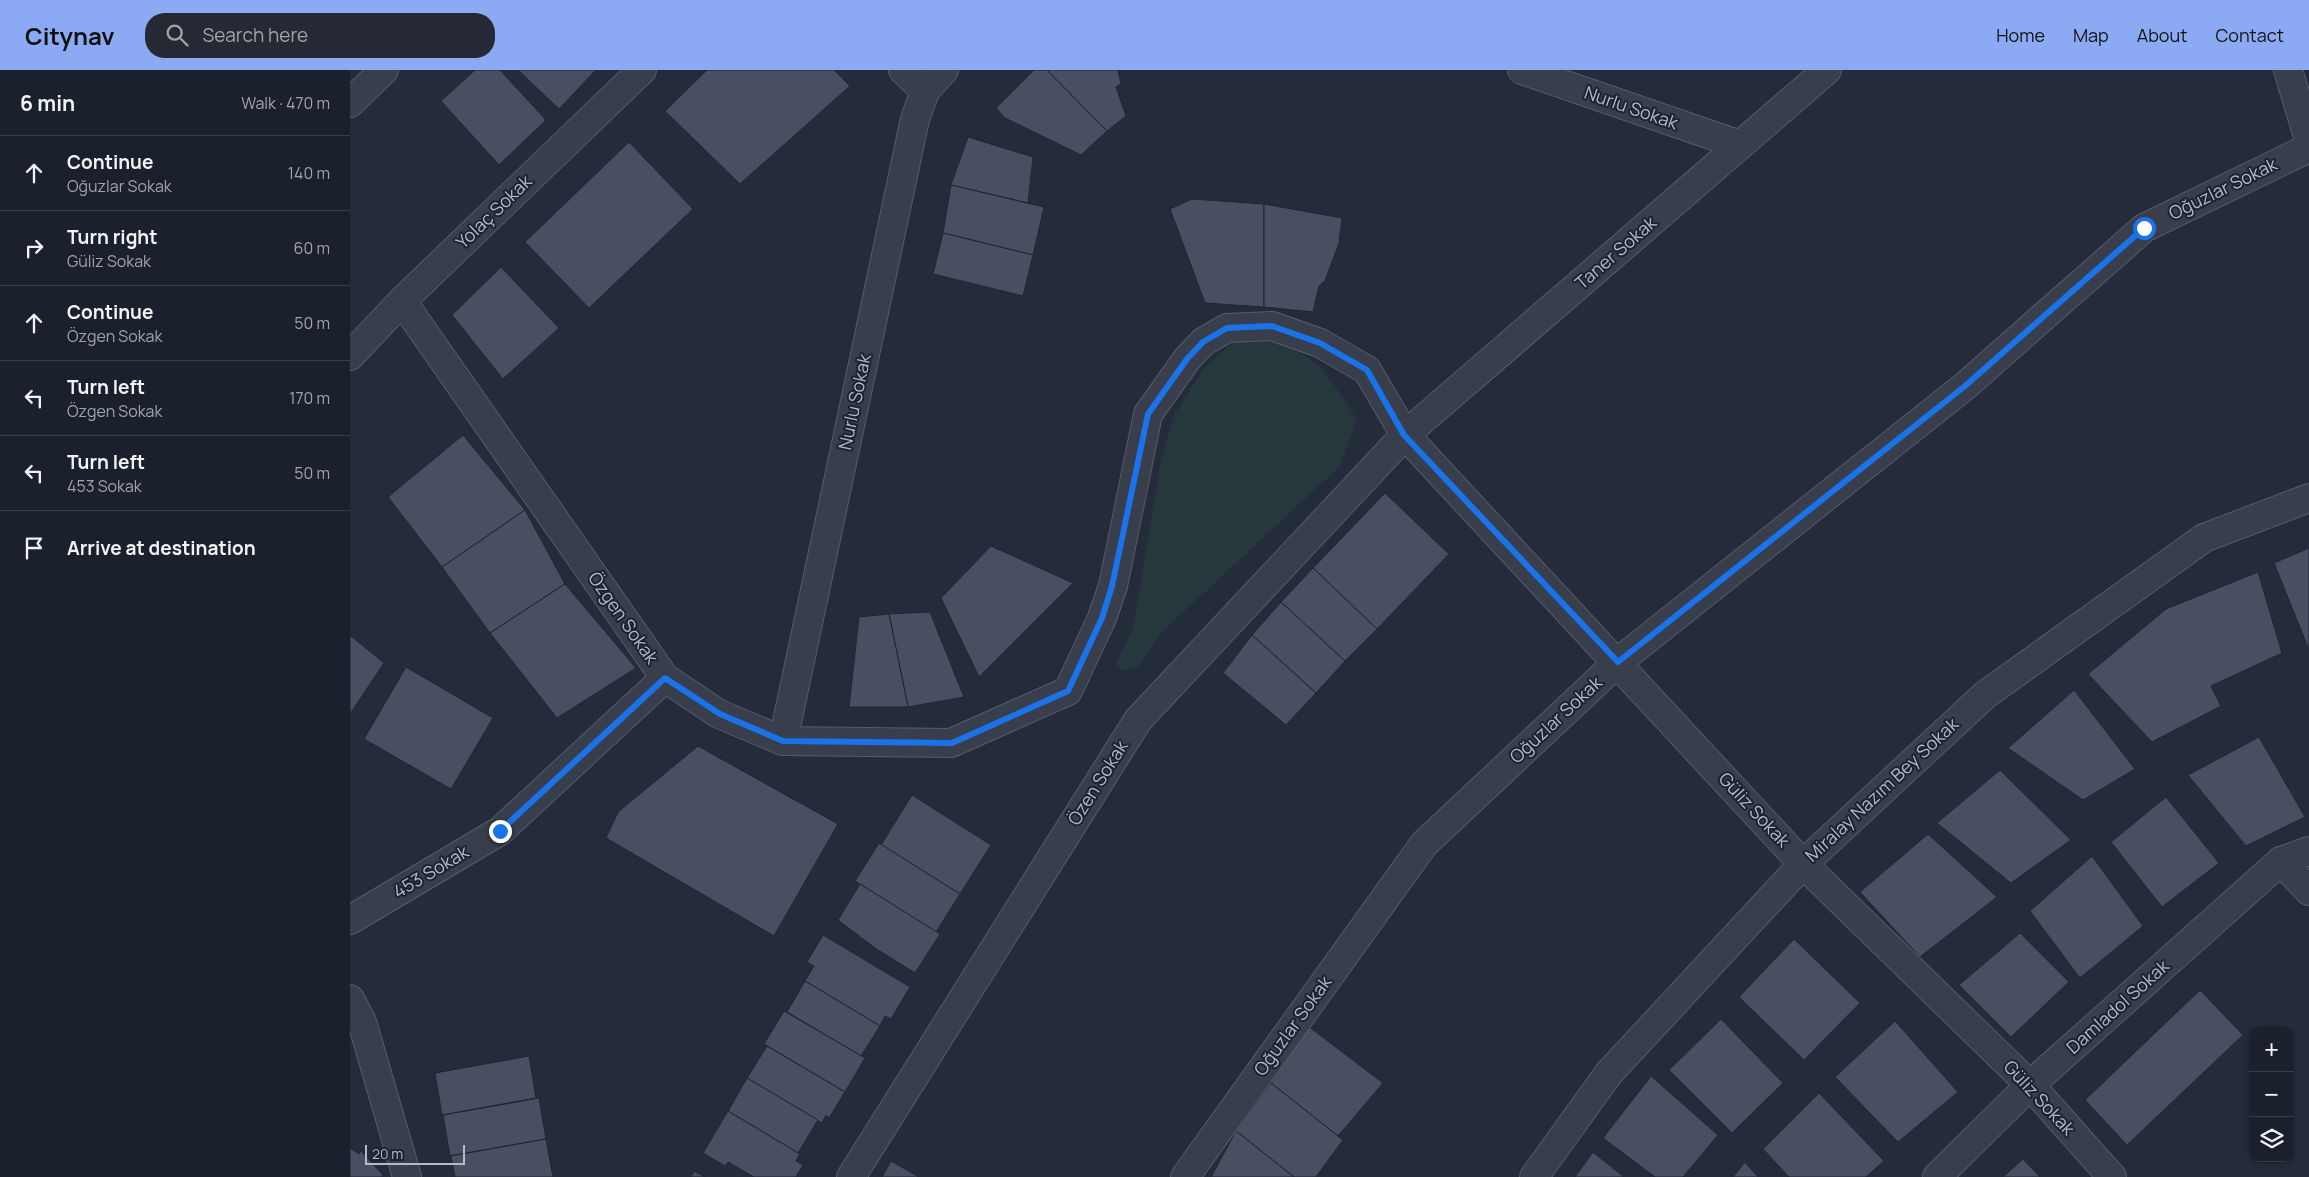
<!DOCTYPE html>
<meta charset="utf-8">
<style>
:root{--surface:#1b212c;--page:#242934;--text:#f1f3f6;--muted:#a0a3a9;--line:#393e48;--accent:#8caaf3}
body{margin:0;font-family:Manrope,sans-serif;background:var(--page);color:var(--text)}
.controls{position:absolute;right:15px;bottom:15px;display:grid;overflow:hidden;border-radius:10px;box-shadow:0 1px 4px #0004}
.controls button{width:45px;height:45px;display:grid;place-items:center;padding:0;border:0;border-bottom:1px solid var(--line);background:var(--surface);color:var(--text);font:25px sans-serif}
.scale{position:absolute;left:15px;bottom:12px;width:100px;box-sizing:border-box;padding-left:5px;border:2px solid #b3b9c7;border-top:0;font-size:14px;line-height:18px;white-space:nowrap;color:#b3b9c7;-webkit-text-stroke:4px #1d2330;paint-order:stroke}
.stop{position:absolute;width:15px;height:15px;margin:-11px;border:4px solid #1a73e8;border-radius:50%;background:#fff}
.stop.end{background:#1a73e8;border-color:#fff;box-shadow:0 1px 5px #0008}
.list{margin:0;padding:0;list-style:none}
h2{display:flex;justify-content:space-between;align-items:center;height:65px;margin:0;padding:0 20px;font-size:21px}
h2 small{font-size:16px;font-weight:400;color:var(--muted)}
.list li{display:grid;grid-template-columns:32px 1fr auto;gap:15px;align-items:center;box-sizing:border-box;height:75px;padding:0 20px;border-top:1px solid var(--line)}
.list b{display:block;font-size:19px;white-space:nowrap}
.list p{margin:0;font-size:16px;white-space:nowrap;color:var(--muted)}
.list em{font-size:16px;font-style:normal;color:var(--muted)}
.icon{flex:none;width:28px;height:28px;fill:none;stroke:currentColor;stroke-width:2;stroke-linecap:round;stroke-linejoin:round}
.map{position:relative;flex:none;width:1959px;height:1107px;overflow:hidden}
header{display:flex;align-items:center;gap:30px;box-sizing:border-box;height:70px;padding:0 25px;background:var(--accent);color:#111}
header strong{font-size:24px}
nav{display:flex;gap:28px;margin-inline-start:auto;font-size:18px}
.search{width:350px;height:45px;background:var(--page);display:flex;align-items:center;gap:12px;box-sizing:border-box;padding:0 18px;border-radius:20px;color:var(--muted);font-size:19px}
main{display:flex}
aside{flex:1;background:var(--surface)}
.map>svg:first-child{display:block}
.green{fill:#26383c}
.building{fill:#484f62;stroke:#1f2532}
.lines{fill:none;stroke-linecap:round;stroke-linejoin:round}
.minor-casing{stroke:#565c69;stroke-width:30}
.minor{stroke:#383e4c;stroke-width:28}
.route{stroke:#1a73e8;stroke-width:6}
.labels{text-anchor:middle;stroke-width:4;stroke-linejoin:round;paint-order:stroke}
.street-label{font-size:18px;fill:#b3b9c7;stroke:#1d2330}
</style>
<header>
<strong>Citynav</strong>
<div class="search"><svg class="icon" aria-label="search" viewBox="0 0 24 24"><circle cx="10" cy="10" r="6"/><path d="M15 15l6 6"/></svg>Search here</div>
<nav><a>Home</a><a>Map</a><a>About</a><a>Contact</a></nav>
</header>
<main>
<aside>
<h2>6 min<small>Walk · 470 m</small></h2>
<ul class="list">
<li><svg class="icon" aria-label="ahead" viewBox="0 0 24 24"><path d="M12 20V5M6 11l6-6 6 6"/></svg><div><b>Continue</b><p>Oğuzlar Sokak</p></div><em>140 m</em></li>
<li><svg class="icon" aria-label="right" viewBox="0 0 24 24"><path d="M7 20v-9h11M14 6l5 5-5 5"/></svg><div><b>Turn right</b><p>Güliz Sokak</p></div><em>60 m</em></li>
<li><svg class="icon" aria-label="ahead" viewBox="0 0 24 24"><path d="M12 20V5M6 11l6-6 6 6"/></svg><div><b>Continue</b><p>Özgen Sokak</p></div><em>50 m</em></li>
<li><svg class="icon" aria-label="left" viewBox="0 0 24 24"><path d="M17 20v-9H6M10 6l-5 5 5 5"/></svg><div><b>Turn left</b><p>Özgen Sokak</p></div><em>170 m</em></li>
<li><svg class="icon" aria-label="left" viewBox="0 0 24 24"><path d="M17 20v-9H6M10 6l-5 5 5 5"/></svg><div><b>Turn left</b><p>453 Sokak</p></div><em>50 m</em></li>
<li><svg class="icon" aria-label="arrive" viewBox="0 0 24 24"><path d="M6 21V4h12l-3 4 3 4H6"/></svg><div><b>Arrive at destination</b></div></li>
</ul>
</aside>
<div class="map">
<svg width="1959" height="1107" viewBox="0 0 1959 1107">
<rect width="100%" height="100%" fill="#242c3b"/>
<!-- green -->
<path class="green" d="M 885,271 C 898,272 915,269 928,273 C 966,283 988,318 1007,350 L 989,397 L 812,562 L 788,597 L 773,601 L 766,594 L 783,559 L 811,391 L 824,345 L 855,297 Z"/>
<!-- building -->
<g class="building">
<polygon points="125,0 150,0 196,50 149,95 91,31"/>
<polygon points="168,0 246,0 209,39"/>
<polygon points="357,0 484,0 500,16 390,114 315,41"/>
<polygon points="684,0 697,0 757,61 731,85 655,48 646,38"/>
<polygon points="697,0 768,0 771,14 766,17 776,46 757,61"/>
<polygon points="618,67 683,87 678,133 601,115"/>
<polygon points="279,72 343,139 239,238 175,172"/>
<polygon points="601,115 694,137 683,185 593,163"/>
<polygon points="842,129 914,134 914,237 855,233 820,139"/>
<polygon points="914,134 992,148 989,173 975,211 969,216 963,242 914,237"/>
<polygon points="593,163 683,185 673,226 583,204"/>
<polygon points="151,197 209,258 153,309 102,245"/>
<polygon points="113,365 175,440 92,497 38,427"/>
<polygon points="1035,423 1099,484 1027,559 963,498"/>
<polygon points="175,440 215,514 140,563 92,497"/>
<polygon points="641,476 723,513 629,607 591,528"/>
<polygon points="1959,478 1959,580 1924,493"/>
<polygon points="963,498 1027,559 995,591 931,532"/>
<polygon points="1908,502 1932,583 1861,616 1871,636 1802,672 1738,604 1816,539"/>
<polygon points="215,514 286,598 207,648 140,563"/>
<polygon points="931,532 995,591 966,623 902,565"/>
<polygon points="580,542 614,627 558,637 539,544"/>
<polygon points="539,544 558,637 499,637 509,547"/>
<polygon points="902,565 966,623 936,655 873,603"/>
<polygon points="1,566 34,593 0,644 0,567"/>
<polygon points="56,597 143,648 101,719 14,669"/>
<polygon points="1724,620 1785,699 1733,730 1658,678"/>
<polygon points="1909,667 1955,747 1896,776 1838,705"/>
<polygon points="348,676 488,754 424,866 256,768 268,742"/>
<polygon points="1650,700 1721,770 1661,813 1587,753"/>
<polygon points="562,725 641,775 610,824 531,775"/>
<polygon points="1816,727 1869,793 1812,837 1761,772"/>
<polygon points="1578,764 1647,827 1570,887 1510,822"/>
<polygon points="529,773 610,824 586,862 505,811"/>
<polygon points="1742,786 1793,856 1730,908 1680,841"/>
<polygon points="510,814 590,864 565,903 525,878 488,850"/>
<polygon points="1670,863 1719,912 1661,967 1609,915"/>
<polygon points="473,865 560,917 541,949 535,946 530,956 455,911 464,896 457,892"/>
<polygon points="1444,869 1510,933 1454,990 1389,927"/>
<polygon points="455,911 530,956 511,986 437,942"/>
<polygon points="1850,920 1893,965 1777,1075 1735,1030"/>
<polygon points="434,941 515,988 495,1022 414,974"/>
<polygon points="1371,949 1433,1013 1382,1063 1319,1000"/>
<polygon points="1545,951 1608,1022 1548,1072 1485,1007"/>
<polygon points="958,956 1033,1013 988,1066 921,1013"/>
<polygon points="417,976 495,1022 479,1048 476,1045 472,1053 397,1008"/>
<polygon points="179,986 186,1028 92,1045 85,1003"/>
<polygon points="1301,1006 1368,1065 1333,1107 1305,1107 1253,1068"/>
<polygon points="397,1008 468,1050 448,1083 378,1041"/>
<polygon points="921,1013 993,1070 966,1107 944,1107 886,1061"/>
<polygon points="1469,1023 1534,1091 1516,1107 1439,1107 1413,1079"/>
<polygon points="189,1028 196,1069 100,1086 93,1045"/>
<polygon points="378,1041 450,1084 446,1091 453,1095 446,1107 404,1107 378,1092 375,1096 353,1083"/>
<polygon points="886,1061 944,1107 861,1107"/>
<polygon points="196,1069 203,1107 105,1107 101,1086"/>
<polygon points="0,1078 9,1084 11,1081 33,1105 32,1107 0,1107"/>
<polygon points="1243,1082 1274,1107 1225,1107"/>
<polygon points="1673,1089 1690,1107 1653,1107"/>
<polygon points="541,1091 569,1107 532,1107"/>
<polygon points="1395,1092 1408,1107 1383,1107"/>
<polygon points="344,1101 355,1107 341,1107"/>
</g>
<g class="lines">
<!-- minor casing -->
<g class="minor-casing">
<g id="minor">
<polyline points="553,0 575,21"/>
<polyline points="1172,0 1390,75"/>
<polyline points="1938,0 1959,70"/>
<polyline points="0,33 34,0"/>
<polyline points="52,231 315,608 369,644 433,671 601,673 718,621 752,548 763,516 798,344 837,289 853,272 877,258 922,256 970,273 1017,300 1055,365 1453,794 1680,1015 1762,1107"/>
<polyline points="0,286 52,231 292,0"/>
<polyline points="433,671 565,49 575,21 594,0"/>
<polyline points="1931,791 1959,821"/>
<polyline points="0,850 150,761 315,608"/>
<polyline points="0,929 12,952 57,1107"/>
<polyline points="501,1107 788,650 1055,365 1477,0"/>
<polyline points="835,1107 1074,774 1268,592 1615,316 1794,158 1959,78"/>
<polyline points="1184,1107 1259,1003 1453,794 1635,625 1854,468 1959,428"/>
<polyline points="1587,1107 1680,1015 1931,791 1959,781"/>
</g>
</g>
<!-- minor -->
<use href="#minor" class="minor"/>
</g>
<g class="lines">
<!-- route -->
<polyline class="route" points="150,761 315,608 370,644 433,671 602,673 718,621 752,548 762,516 798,344 837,289 853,272 877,258 922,256 970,273 1017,300 1054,365 1268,592 1615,316 1794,158"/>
</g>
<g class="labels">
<!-- street labels -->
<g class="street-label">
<text transform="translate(1281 38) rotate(19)" y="6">Nurlu Sokak</text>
<text transform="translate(1873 119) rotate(-26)" y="6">Oğuzlar Sokak</text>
<text transform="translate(144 142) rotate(-44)" y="6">Yolaç Sokak</text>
<text transform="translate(1266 183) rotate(-41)" y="6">Taner Sokak</text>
<text transform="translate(505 332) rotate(-78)" y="6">Nurlu Sokak</text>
<text transform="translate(273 548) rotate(55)" y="6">Özgen Sokak</text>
<text transform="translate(1206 650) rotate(-43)" y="6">Oğuzlar Sokak</text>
<text transform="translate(748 713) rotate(-58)" y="6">Özen Sokak</text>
<text transform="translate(1532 720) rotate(-43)" y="6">Miralay Nazım Bey Sokak</text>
<text transform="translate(1404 740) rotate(47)" y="6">Güliz Sokak</text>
<text transform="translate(81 802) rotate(-31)" y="6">453 Sokak</text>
<text transform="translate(1768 937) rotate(-42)" y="6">Damladol Sokak</text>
<text transform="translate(943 956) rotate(-54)" y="6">Oğuzlar Sokak</text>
<text transform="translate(1689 1028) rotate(47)" y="6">Güliz Sokak</text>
</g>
</g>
</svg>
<div class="controls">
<button>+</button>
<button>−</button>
<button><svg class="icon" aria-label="layers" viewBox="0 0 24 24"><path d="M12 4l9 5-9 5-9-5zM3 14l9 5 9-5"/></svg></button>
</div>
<div class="scale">20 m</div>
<div class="stop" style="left:1794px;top:158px"></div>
<div class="stop end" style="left:150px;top:761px"></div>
</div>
</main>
